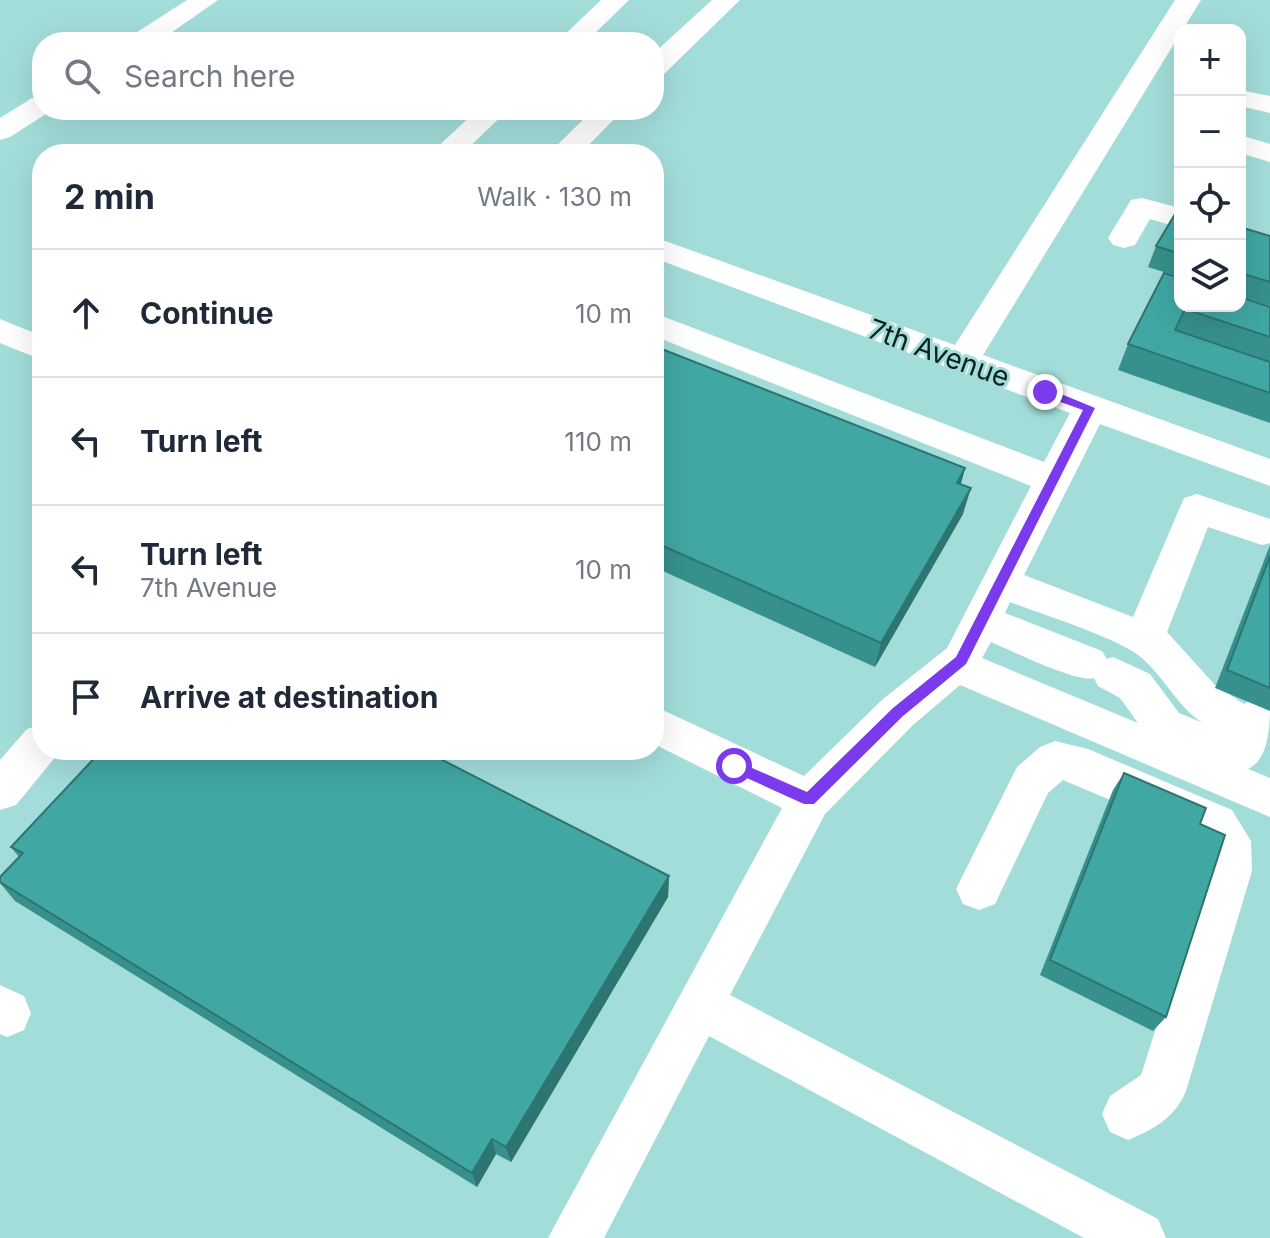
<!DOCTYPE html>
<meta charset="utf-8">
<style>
:root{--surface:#fff;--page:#f6f6f7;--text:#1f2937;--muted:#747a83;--line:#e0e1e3}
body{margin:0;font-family:Inter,sans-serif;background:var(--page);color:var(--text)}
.controls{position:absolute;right:24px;top:24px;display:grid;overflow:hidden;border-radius:16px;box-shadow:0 8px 32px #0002}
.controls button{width:72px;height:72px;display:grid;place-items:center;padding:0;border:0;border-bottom:2px solid var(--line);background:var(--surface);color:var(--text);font:40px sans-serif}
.stop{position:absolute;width:24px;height:24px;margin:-18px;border:6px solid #7c3aed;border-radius:50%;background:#fff}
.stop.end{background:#7c3aed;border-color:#fff;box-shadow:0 2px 8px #0008}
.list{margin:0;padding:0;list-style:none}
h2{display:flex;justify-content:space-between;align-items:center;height:104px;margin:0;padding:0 32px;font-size:34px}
h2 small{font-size:26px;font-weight:400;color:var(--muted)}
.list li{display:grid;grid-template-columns:52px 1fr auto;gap:24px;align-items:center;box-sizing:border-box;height:128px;padding:0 32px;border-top:2px solid var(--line)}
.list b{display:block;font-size:30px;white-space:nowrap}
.list p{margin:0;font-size:26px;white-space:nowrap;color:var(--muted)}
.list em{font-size:26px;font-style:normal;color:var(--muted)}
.icon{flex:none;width:44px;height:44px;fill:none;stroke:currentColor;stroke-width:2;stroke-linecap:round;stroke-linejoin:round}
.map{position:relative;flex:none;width:1270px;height:1238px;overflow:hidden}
.search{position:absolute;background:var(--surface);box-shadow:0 8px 32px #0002;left:32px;top:32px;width:632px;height:88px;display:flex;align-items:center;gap:20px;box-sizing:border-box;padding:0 28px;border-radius:32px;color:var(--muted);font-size:30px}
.panel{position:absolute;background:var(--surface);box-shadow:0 8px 32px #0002;left:32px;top:144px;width:632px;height:616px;border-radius:32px}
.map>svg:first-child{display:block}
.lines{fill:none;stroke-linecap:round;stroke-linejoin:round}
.minor{fill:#fff;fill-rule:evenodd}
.wall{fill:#37908b}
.shaded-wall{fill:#2d7571}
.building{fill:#40a7a2;stroke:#2d7571;stroke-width:2}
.route{fill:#7c3aed}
.labels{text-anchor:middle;stroke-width:6;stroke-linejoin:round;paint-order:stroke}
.street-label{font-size:28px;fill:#0a2221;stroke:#a3ddda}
</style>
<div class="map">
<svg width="1270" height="1238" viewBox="0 0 1270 1238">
<rect width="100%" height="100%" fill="#a3ddda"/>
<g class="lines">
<!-- minor -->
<g class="minor">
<polygon points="187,0 218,0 158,42 127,42 131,36"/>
<polygon points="601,0 629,0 586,42 557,42"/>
<polygon points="712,0 740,0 664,74 654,76 654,53"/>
<path d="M 1175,0 L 1201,0 L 983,355 L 1270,459 L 1270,486 L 1100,424 L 1024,575 L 1133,617 L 1184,498 L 1197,494 L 1270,519 L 1270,543 L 1262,545 L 1208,527 L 1167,632 L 1215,685 L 1244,704 L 1260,696 L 1270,700 C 1270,723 1270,759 1248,769 L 1270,778 L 1270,817 L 960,685 L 913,725 L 825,814 L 730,995 L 1158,1219 L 1166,1238 L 1084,1238 L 709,1036 L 604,1238 L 548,1238 L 782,808 L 654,744 L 654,706 L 804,776 L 883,699 L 947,648 L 1031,486 L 654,336 L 654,313 L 1044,462 L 1070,413 L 654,258 L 654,237 L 955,345 ZM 1010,602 C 1044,615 1112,636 1138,655 C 1164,675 1176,706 1203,723 L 1179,713 L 1150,674 L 1113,657 L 1107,659 L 1102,651 L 1005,613 ZM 991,642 C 1010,650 1077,683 1094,678 L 1098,686 L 1120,698 L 1138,723 L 982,658 Z"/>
<polygon points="1240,90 1270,96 1270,113 1240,106"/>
<polygon points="42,96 42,110 52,110 10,137 0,140 0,118 32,98"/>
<polygon points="477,110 508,110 462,154 430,154"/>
<polygon points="593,110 623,110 580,154 548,154"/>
<polygon points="1240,135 1270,144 1270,162 1240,153"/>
<polygon points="1142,198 1180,208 1180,228 1150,219 1135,245 1124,248 1113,245 1108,238 1131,200"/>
<polygon points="0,319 42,336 42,360 0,343"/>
<polygon points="42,724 42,750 60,750 57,755 16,805 0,810 0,760 27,729"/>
<path d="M 1055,741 L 1088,749 L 1232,810 L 1251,841 L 1252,871 L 1186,1091 C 1175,1118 1154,1129 1128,1140 L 1110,1132 L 1102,1114 L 1110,1096 L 1141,1075 L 1206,871 L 1206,846 L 1200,838 L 1063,780 L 1048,793 L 995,904 L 979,910 L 963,904 L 956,889 L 1017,767 L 1040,747 Z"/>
<polygon points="0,985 24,996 31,1013 24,1030 7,1037 0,1034"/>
</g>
</g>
<!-- wall -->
<g class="wall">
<polygon points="1180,209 1180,277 1148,267 1156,246"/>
<polygon points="1240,227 1270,236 1270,306 1240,296"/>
<polygon points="1164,273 1270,307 1270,423 1118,370 1128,344"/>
<polygon points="654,346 965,468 961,484 963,514 875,667 654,567"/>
<polygon points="1270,545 1270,711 1215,688"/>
<polygon points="1124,773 1200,824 1166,1017 1153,1031 1040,975 1113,790"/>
<polygon points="11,847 669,876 668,897 511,1162 496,1154 477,1187 15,901 0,883 0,877 19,857"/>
</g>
<!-- shaded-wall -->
<g class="shaded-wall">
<polygon points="965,468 958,494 957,483"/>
<polygon points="971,488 963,514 875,667 881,643"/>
<polygon points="669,876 668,897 511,1162 506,1147"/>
<polygon points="492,1139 496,1154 477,1187 472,1173"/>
</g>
<!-- building -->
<g class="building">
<polygon points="1178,209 1180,209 1180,254 1156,246"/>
<polygon points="1240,227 1270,236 1270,282 1240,273"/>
<polygon points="1164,273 1180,278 1180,306 1240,306 1240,297 1270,307 1270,337 1185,309 1175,330 1270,362 1270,393 1128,344"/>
<polygon points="654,346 965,468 957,483 971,488 881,643 654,542"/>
<polygon points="1270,556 1270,688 1227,670"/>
<polygon points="102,750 423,750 669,876 506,1147 492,1139 472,1173 0,882 0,877 23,853 11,847"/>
<polygon points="1124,773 1206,808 1200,824 1225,835 1166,1017 1050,960"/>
</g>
<!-- route -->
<polygon class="route" points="1041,389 1049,389 1095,408 966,664 903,716 814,804 804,804 729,770 727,766 734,760 807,792 893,708 956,657 1083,410 1041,395"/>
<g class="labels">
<!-- street labels -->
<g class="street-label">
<text transform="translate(939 353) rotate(20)" y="10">7th Avenue</text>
</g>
</g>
</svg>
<div class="controls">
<button>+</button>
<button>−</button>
<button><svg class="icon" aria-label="locate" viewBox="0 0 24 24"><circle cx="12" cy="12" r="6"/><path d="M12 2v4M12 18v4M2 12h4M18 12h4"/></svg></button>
<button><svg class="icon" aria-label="layers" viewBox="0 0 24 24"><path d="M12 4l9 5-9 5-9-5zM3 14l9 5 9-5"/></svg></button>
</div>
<div class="stop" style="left:734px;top:766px"></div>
<div class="stop end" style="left:1045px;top:392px"></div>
<div class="search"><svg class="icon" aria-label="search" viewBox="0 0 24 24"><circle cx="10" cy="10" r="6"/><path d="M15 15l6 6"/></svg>Search here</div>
<section class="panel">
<h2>2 min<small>Walk · 130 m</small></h2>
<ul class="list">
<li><svg class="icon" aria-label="ahead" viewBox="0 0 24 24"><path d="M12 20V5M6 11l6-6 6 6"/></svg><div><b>Continue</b></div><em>10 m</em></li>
<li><svg class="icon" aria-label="left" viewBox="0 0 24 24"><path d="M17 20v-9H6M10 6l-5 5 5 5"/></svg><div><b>Turn left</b></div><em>110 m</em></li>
<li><svg class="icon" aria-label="left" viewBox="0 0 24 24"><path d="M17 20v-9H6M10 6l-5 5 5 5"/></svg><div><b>Turn left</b><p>7th Avenue</p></div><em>10 m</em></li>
<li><svg class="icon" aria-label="arrive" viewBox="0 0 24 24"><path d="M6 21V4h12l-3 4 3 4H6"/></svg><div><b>Arrive at destination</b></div></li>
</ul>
</section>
</div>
